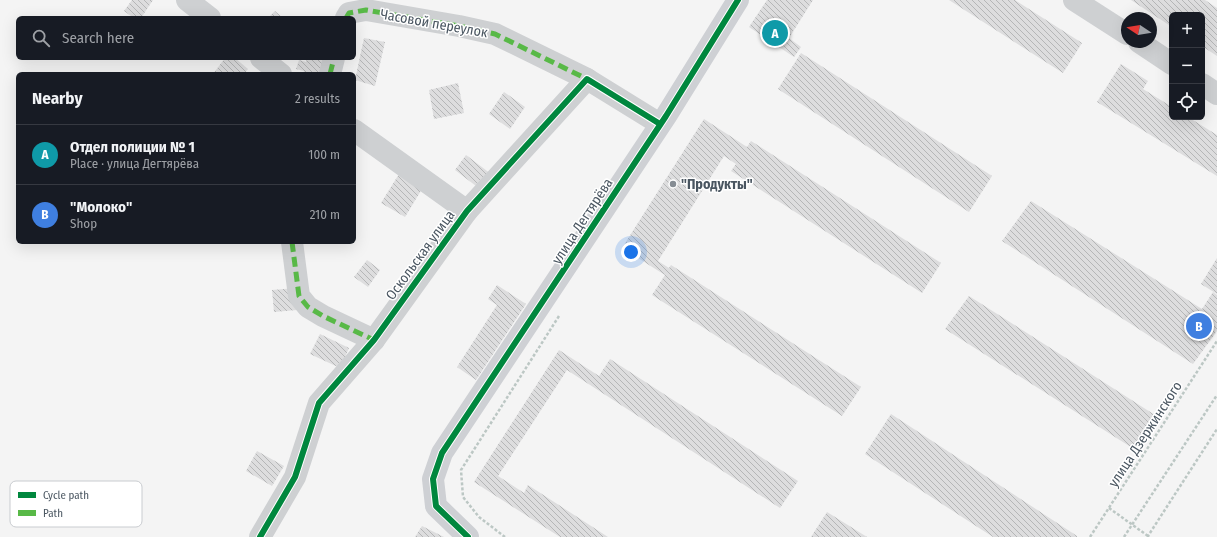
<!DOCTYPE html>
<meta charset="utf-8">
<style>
:root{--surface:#171b24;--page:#20242c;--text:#f1f3f6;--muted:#9ea1a6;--line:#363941;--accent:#868d94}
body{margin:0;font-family:"Fira Sans Condensed",sans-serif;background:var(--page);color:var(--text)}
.controls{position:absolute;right:12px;top:12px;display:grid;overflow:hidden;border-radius:6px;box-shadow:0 4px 16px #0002}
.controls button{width:36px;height:36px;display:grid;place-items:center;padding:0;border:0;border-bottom:1px solid var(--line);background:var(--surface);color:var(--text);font:20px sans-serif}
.compass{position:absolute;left:1121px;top:12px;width:36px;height:36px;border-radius:50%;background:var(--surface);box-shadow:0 4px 16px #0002;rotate:282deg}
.you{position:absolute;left:631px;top:252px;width:14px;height:14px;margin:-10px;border:3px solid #fff;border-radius:50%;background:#1a73e8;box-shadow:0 0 0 6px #1a73e833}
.badge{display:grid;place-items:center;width:26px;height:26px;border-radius:50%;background:var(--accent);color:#fff;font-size:13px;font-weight:700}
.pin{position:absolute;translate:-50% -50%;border:2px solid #fff;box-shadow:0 1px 4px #0006}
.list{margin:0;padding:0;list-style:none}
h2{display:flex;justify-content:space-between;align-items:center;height:52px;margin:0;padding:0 16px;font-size:17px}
h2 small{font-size:13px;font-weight:400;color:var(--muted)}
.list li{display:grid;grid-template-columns:26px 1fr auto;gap:12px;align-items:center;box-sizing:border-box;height:60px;padding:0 16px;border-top:1px solid var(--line)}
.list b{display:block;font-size:15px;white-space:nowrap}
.list p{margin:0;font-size:13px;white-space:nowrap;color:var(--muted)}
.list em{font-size:13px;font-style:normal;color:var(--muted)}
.icon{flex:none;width:22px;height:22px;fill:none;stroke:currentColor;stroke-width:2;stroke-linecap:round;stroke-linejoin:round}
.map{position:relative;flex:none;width:1217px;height:537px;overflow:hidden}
.search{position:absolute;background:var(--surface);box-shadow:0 4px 16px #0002;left:16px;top:16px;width:340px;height:44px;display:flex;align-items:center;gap:10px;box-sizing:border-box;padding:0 14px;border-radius:6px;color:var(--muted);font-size:15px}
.panel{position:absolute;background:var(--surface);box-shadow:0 4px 16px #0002;left:16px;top:72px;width:340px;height:172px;border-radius:6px}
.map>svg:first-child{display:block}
.building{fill:url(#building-back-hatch)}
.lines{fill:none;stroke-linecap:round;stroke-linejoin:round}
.path{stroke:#bcc7c4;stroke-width:2.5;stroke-dasharray:3 2;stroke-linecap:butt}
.street{stroke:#ced0d2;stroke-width:22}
.secondary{stroke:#ced0d4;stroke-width:22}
.quiet{stroke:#58b947;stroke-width:5;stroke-dasharray:10 5;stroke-linecap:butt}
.cycleway-casing{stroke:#fff;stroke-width:8}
.cycleway{stroke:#00873e;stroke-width:6}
.poi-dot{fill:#868d94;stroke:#fff;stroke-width:1.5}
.labels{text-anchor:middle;stroke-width:3;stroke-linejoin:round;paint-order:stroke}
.street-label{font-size:14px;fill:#4a5661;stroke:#fff}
.poi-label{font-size:14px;font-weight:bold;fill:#4a5661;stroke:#fff;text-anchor:start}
.key{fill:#fff;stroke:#c9ccd0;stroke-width:1}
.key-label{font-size:11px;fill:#4a5661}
</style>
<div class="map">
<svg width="1217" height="537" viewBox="0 0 1217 537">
<defs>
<pattern id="building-back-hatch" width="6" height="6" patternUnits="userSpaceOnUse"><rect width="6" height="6" fill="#ddddde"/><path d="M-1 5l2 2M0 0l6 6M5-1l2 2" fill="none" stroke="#b5b6b7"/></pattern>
</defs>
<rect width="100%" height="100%" fill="#f4f4f4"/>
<!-- building -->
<g class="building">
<polygon points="132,0 153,0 141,18 134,18 124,11"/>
<polygon points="767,0 813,0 789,38 801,47 794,57 749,27"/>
<polygon points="949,0 1015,0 1082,43 1063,73"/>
<polygon points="1131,0 1205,0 1217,8 1217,56 1202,46 1202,15 1172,15 1172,27"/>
<polygon points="275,11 283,18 268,18"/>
<polygon points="364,38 385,42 375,86 355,80"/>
<polygon points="801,53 992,176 969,212 778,89"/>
<polygon points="225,58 235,58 248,69 244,74 213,74"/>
<polygon points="307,58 328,58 324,74 303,74 304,71 296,69 299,60 306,62"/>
<polygon points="1121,64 1148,81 1143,89 1172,107 1172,117 1188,117 1217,135 1217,176 1097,102"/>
<polygon points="458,83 464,113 434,119 429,90"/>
<polygon points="504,92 525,107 510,129 489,114"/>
<polygon points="704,119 747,147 751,141 941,263 922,293 731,171 736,164 724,156 658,261 669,268 671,265 861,387 842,416 652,295 665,275 622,248"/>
<polygon points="466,155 491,174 480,189 455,170"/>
<polygon points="399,174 422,189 405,217 381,203"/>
<polygon points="1031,201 1202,309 1213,292 1217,295 1217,331 1193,364 1002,241"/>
<polygon points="1217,258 1217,294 1201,284"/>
<polygon points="367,260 380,270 368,287 354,277"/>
<polygon points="497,285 526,304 476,380 457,367 497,305 488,299"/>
<polygon points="296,288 297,310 274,312 272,290"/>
<polygon points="969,296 1158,417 1137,451 945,329"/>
<polygon points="320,334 349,348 340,368 310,354"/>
<polygon points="559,350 599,376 610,359 798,481 780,508 567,370 498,476 524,493 528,485 608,537 560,537 474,482"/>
<polygon points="891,414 1077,536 1077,537 993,537 865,454"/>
<polygon points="257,451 284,466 272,486 246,471"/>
<polygon points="827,512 867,537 811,537"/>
<polygon points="422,526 444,537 415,537"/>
</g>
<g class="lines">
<!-- path -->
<g class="path">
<polyline points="1109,508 1148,536"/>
<polyline points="505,537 479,517 463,497 461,470 559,316"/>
<polyline points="1090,537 1217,341"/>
<polyline points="1124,537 1217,395"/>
<polyline points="1149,537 1148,536 1217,429"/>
</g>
<!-- street -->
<g class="street">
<polyline points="187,0 210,18"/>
<polyline points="1074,0 1127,34"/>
<polyline points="346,18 349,13 366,10 459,26 495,34 587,79"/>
<polyline points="1139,42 1172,64"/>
<polyline points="261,58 281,74"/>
<polyline points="330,74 334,58"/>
<polyline points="1202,84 1217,94"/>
<polyline points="354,130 467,211"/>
<polyline points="292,242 299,296 308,307 323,316 374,340"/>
<polyline points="260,537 295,477 319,403 374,340 467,211 587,79 660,124"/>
</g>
<!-- secondary -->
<polyline class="secondary" points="468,537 436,506 433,479 442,453 666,116 738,0"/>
<!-- quiet -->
<g class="quiet">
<polyline points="346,18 349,13 366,10 459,26 495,34 587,79"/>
<polyline points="330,74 334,58"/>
<polyline points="292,242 299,296 308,307 323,316 374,340"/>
</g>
<!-- cycleway casing -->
<g class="cycleway-casing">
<g id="cycleway">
<polyline points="260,537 295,477 319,403 374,340 467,211 587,79 660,124"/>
<polyline points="468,537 436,506 433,479 442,453 666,116 738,0"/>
</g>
</g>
<!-- cycleway -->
<use href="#cycleway" class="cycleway"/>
</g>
<!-- markers -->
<circle class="poi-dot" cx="673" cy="184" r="4"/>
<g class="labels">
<!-- street labels -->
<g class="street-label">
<text transform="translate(434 23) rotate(10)" y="5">Часовой переулок</text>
<text transform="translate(582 221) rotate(-57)" y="5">улица Дегтярёва</text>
<text transform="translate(420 255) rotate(-54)" y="5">Оскольская улица</text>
<text transform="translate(1145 434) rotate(-57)" y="5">улица Дзержинского</text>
</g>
<!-- poi labels -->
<g class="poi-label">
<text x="681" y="189">"Продукты"</text>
</g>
</g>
<!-- legend -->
<rect x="10" y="481" width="132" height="46" rx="6" class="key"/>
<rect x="18" y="492" width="18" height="6" fill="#00873e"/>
<rect x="18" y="510" width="18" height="6" fill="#58b947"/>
<g class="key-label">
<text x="43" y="499">Cycle path</text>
<text x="43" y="517">Path</text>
</g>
</svg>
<div class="controls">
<button>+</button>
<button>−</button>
<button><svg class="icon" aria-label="locate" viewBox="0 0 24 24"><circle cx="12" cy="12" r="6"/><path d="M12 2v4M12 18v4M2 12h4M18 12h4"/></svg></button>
</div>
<svg class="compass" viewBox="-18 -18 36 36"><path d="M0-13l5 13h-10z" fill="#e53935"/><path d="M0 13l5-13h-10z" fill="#9ea1a6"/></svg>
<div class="you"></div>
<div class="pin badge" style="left:775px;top:33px;background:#0f9aa8">A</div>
<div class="pin badge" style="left:1199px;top:326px;background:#3f7fe0">B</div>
<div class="search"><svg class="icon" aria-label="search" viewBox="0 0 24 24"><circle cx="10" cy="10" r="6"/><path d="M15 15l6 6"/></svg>Search here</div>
<section class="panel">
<h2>Nearby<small>2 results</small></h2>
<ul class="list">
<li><span class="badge" style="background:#0f9aa8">A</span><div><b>Отдел полиции № 1</b><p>Place · улица Дегтярёва</p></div><em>100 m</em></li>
<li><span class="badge" style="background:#3f7fe0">B</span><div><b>&quot;Молоко&quot;</b><p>Shop</p></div><em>210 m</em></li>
</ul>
</section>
</div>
